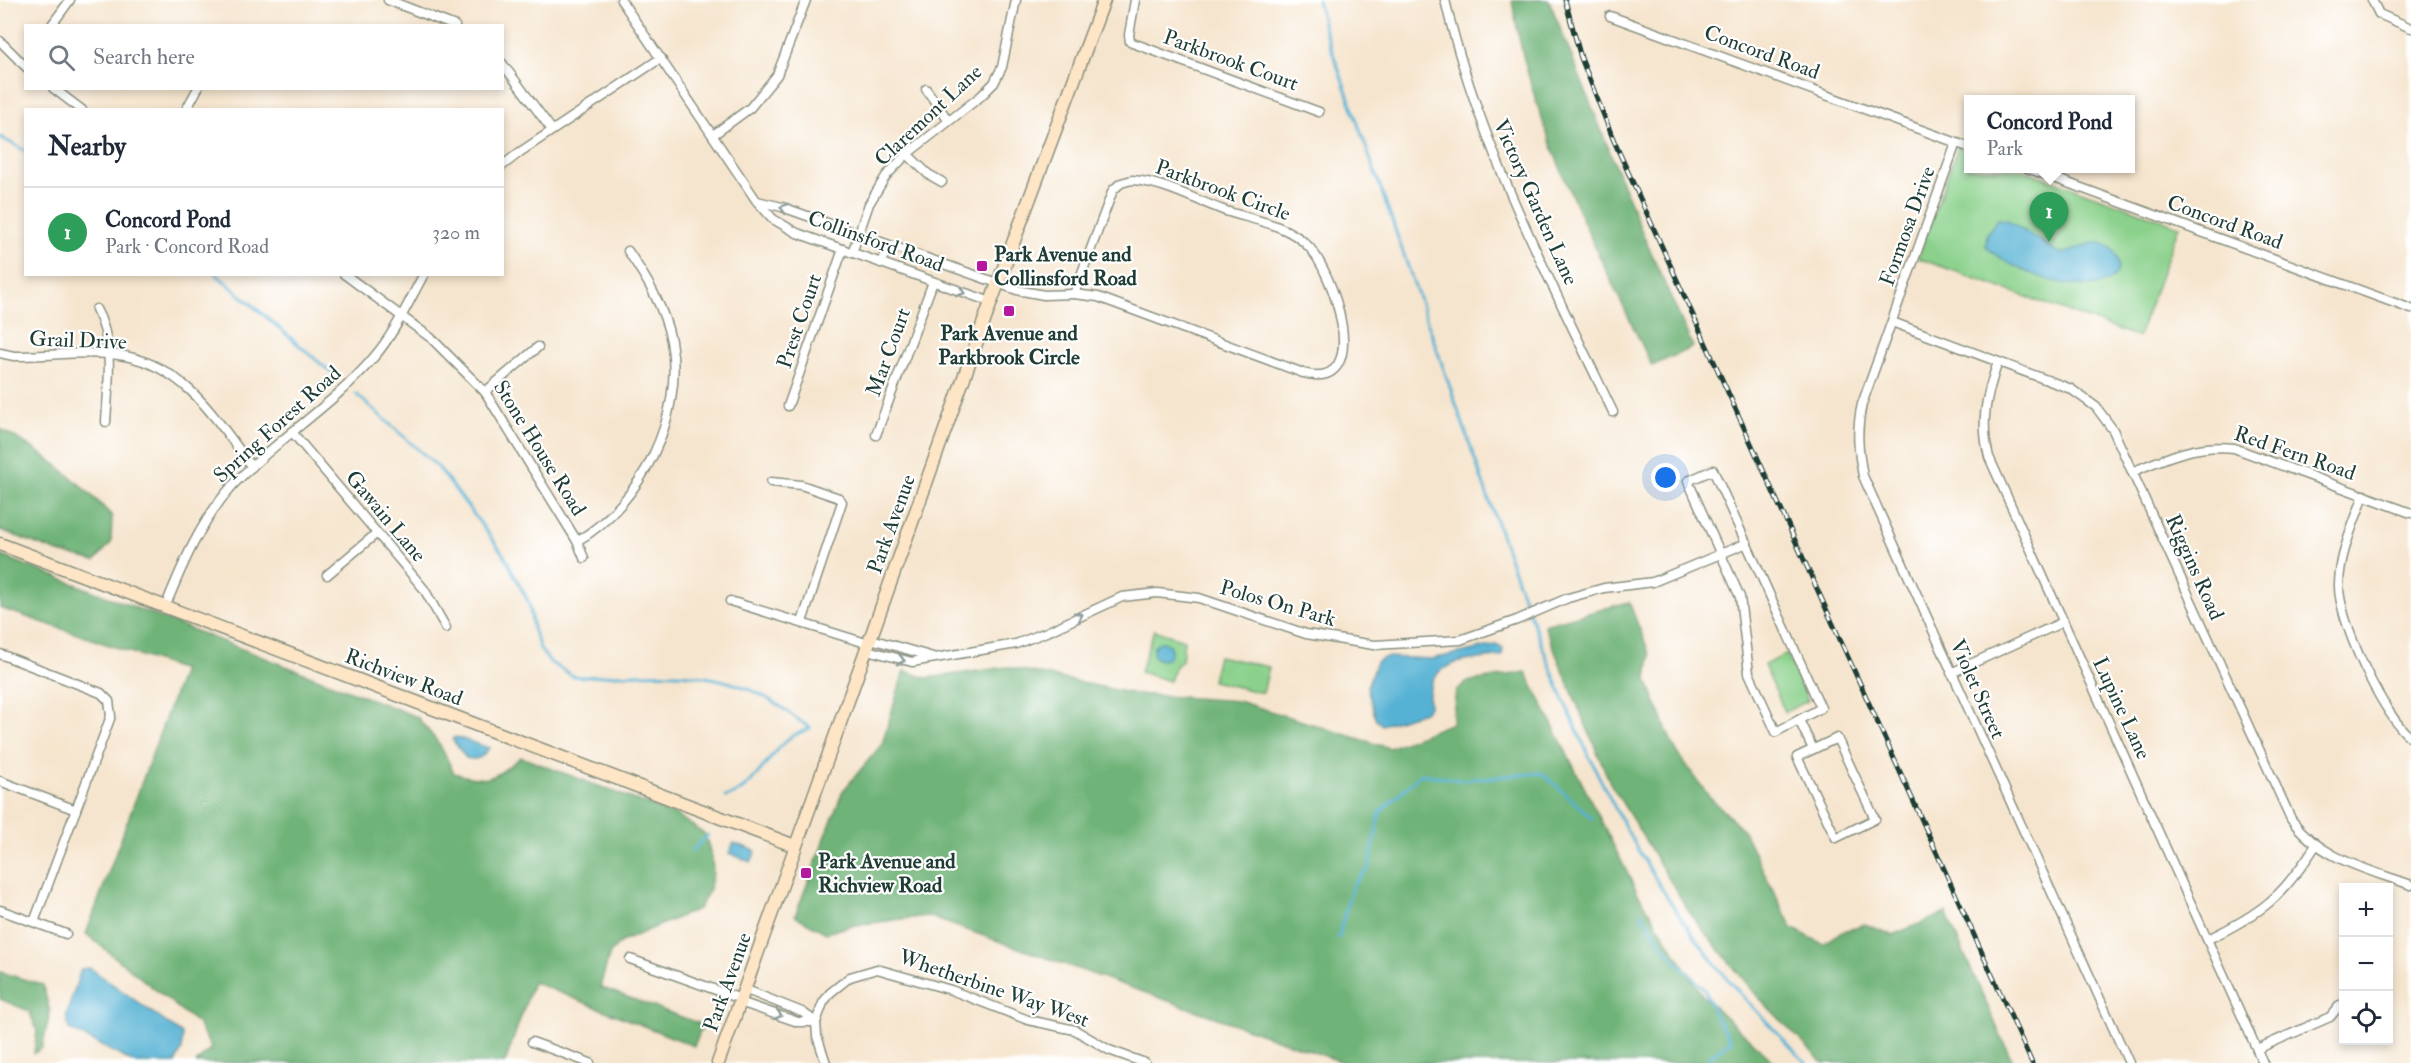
<!DOCTYPE html>
<meta charset="utf-8">
<style>
:root{--surface:#fff;--page:#f6f6f7;--text:#1f2937;--muted:#747a83;--line:#e0e1e3;--accent:#b5179e}
body{margin:0;font-family:"IM FELL Double Pica",serif;background:var(--page);color:var(--text)}
.controls{position:absolute;right:18px;bottom:18px;display:grid;overflow:hidden;border-radius:0px;box-shadow:0 3px 9px #0003}
.controls button{width:54px;height:54px;display:grid;place-items:center;padding:0;border:0;border-bottom:2px solid var(--line);background:var(--surface);color:var(--text);font:30px sans-serif}
.you{position:absolute;left:1666px;top:478px;width:21px;height:21px;margin:-15px;border:4px solid #fff;border-radius:50%;background:#1a73e8;box-shadow:0 0 0 9px #1a73e833}
.badge{display:grid;place-items:center;width:39px;height:39px;border-radius:50%;background:var(--accent);color:#fff;font-size:20px;font-weight:700}
.pin{position:absolute;translate:-50% -50px;filter:drop-shadow(0 2px 3px #0008)}
.pin::after{content:'';position:absolute;top:32px;width:21px;height:18px;background:inherit;clip-path:polygon(0 0,100% 0,50% 100%)}
.popup{position:absolute;left:1964px;top:95px;width:171px;height:78px;box-sizing:border-box;display:grid;place-content:center;border-radius:0px;background:var(--surface);filter:drop-shadow(0 2px 4px #0005);font-size:20px;white-space:nowrap;color:var(--muted)}
.popup b{font-size:22px;color:var(--text)}
.popup::after{content:'';position:absolute;left:50%;top:100%;margin-left:-12px;border:12px solid transparent;border-top-color:var(--surface)}
.list{margin:0;padding:0;list-style:none}
h2{display:flex;justify-content:space-between;align-items:center;height:78px;margin:0;padding:0 24px;font-size:26px}
h2 small{font-size:20px;font-weight:400;color:var(--muted)}
.list li{display:grid;grid-template-columns:39px 1fr auto;gap:18px;align-items:center;box-sizing:border-box;height:90px;padding:0 24px;border-top:2px solid var(--line)}
.list b{display:block;font-size:22px;white-space:nowrap}
.list p{margin:0;font-size:20px;white-space:nowrap;color:var(--muted)}
.list em{font-size:20px;font-style:normal;color:var(--muted)}
.icon{flex:none;width:33px;height:33px;fill:none;stroke:currentColor;stroke-width:2;stroke-linecap:round;stroke-linejoin:round}
.map{position:relative;flex:none;width:2411px;height:1063px;overflow:hidden}
.search{position:absolute;background:var(--surface);box-shadow:0 3px 9px #0003;left:24px;top:24px;width:480px;height:66px;display:flex;align-items:center;gap:15px;box-sizing:border-box;padding:0 21px;border-radius:0px;color:var(--muted);font-size:22px}
.panel{position:absolute;background:var(--surface);box-shadow:0 3px 9px #0003;left:24px;top:108px;width:480px;height:168px;border-radius:0px}
.map>svg:first-child{display:block}
.green{fill:#8bd18c;stroke:#558760;stroke-width:1.5}
.forest{fill:#70b378;stroke:#487856;stroke-width:1.5}
.water{fill:#56b2d4;stroke:#3a7884;stroke-width:1.5}
.lines{fill:none;stroke-linecap:round;stroke-linejoin:round}
.stream{stroke:#56b2d4;stroke-width:3}
.street-casing{stroke:#8a9181;stroke-width:11}
.secondary-casing{stroke:#8a9181;stroke-width:15}
.street{stroke:#fff;stroke-width:8}
.secondary{stroke:#fde5c5;stroke-width:12}
.rail-casing{stroke:#1f3d34;stroke-width:5}
.rail{stroke:#fff;stroke-width:3;stroke-dasharray:9;stroke-linecap:butt}
.oneway{stroke:#8f9e9a}
.poi-dot{fill:#b5179e;stroke:#fff;stroke-width:2}
.labels{text-anchor:middle;stroke-width:4.5;stroke-linejoin:round;paint-order:stroke}
.street-label{font-size:21px;fill:#1f3d34;stroke:#fff}
.poi-label{font-size:21px;font-weight:bold;fill:#1f3d34;stroke:#fff;text-anchor:start}
</style>
<div class="map">
<svg width="2411" height="1063" viewBox="0 0 2411 1063">
<rect width="100%" height="100%" fill="#fff"/>
<filter id="ink" filterUnits="userSpaceOnUse"><feTurbulence type="fractalNoise" baseFrequency=".0167" numOctaves="2"/><feDisplacementMap in="SourceGraphic" scale="12" xChannelSelector="R" yChannelSelector="G"/><feConvolveMatrix kernelMatrix="1 2 1 2 8 2 1 2 1" color-interpolation-filters="sRGB"/></filter>
<filter id="wash" filterUnits="userSpaceOnUse"><feTurbulence type="fractalNoise" baseFrequency=".008" numOctaves="4" result="noise"/><feDisplacementMap in="SourceGraphic" scale="24" xChannelSelector="R" yChannelSelector="G"/><feGaussianBlur stdDeviation="1.35" result="paint"/><feColorMatrix in="noise" values="0 0 0 0 0 0 0 0 0 0 0 0 0 0 0 0 0 1.4 0 .05"/><feComposite in="paint" operator="in"/></filter>
<g filter="url(#wash)">
<rect width="100%" height="100%" fill="#f6e5ce"/>
<!-- green -->
<g class="green">
<polygon points="1958,146 1968,149 1968,168 2020,169 2179,226 2138,337 1918,258"/>
<polygon points="1154,630 1184,640 1182,661 1175,667 1170,681 1140,672"/>
<polygon points="1787,654 1808,701 1785,712 1764,665"/>
<polygon points="1218,656 1269,667 1263,693 1212,681"/>
</g>
<!-- forest -->
<g class="forest">
<path d="M 1512,0 L 1549,0 L 1644,237 L 1693,347 L 1652,366 C 1597,250 1531,129 1512,0 Z"/>
<path d="M 0,429 C 41,450 80,482 112,516 L 111,543 L 95,561 L 58,552 L 0,530 Z"/>
<path d="M 0,555 L 417,717 L 440,745 L 454,773 C 490,784 492,779 521,757 L 676,815 L 705,834 L 712,858 L 713,873 L 709,891 L 698,909 L 621,942 L 610,953 L 600,987 L 703,1025 L 694,1046 L 533,982 L 505,1063 L 196,1063 L 211,1048 L 198,1024 L 86,934 L 183,670 L 0,608 Z"/>
<polygon points="1629,602 1650,655 1647,680 1673,746 1707,794 1743,830 1792,928 1823,944 1841,932 1865,924 1892,935 1946,913 2013,1063 1823,1063 1758,997 1693,918 1610,783 1544,625"/>
<polygon points="1007,667 1135,694 1238,701 1389,748 1452,723 1456,691 1466,682 1526,672 1638,894 1702,995 1775,1063 1345,1063 927,916 855,925 826,933 795,916 843,791 882,744 904,671 927,678"/>
<polygon points="0,972 43,985 50,1013 42,1048 34,1053 37,1031 29,1011 0,999"/>
</g>
<!-- water -->
<g class="water">
<path d="M 1997,219 L 2007,220 L 2059,253 C 2072,254 2081,245 2094,243 C 2114,240 2128,269 2110,280 C 2081,298 2006,269 1986,246 L 1987,234 Z"/>
<circle cx="1162" cy="651" r="9"/>
<path d="M 1496,645 L 1503,648 L 1502,656 C 1465,662 1425,658 1429,706 L 1424,712 L 1382,725 L 1376,720 L 1367,687 L 1376,662 L 1386,657 L 1432,659 Z"/>
<path d="M 456,737 L 489,748 C 482,758 477,761 466,758 L 452,739 Z"/>
<polygon points="734,843 756,851 751,862 729,853"/>
<polygon points="90,968 182,1034 182,1049 175,1063 134,1063 69,1029 66,1016 81,969"/>
</g>
<g class="lines">
<!-- stream -->
<g class="stream">
<path d="M 1318,0 L 1324,28 C 1372,163 1419,297 1466,433 C 1528,614 1590,803 1709,956 C 1738,994 1773,1028 1806,1063"/>
<polyline points="0,137 26,151"/>
<polyline points="216,274 334,375"/>
<path d="M 356,394 L 439,468 L 504,555 L 529,603 L 533,629 L 541,651 L 551,663 L 573,676 L 583,677 C 644,673 709,666 765,697 C 780,705 795,718 810,728"/>
<path d="M 725,797 C 754,791 768,753 792,736 C 797,733 805,731 810,728"/>
<polyline points="692,851 708,835"/>
<polyline points="1641,913 1667,951 1705,990 1715,1016 1731,1041 1710,1056 1709,1063"/>
<polyline points="1338,938 1353,884 1369,868 1380,812 1421,774 1461,780 1542,773 1593,819"/>
</g>
</g>
</g>
<g filter="url(#ink)">
<g class="lines">
<!-- street casing -->
<g class="street-casing">
<g id="street">
<polyline points="388,0 455,26"/>
<polyline points="621,0 756,200 773,219 797,233 991,302"/>
<polyline points="1135,0 1129,35 1130,42 1319,112"/>
<path d="M 1445,0 C 1479,145 1549,278 1613,412"/>
<polyline points="2372,0 2379,14 2411,28"/>
<polyline points="1610,16 1968,147"/>
<polyline points="51,26 70,0"/>
<polyline points="0,41 26,67"/>
<polyline points="502,63 552,130"/>
<polyline points="53,88 82,110"/>
<polyline points="926,89 948,120"/>
<polyline points="186,110 198,88"/>
<polyline points="713,135 750,108 777,75 806,0"/>
<path d="M 1956,143 L 1862,404 C 1856,430 1858,450 1863,476 L 2129,1063"/>
<polyline points="907,154 928,174 942,182"/>
<polyline points="502,166 520,152 661,58"/>
<polyline points="2027,168 2411,309"/>
<path d="M 1132,180 C 1164,182 1193,199 1223,210 C 1251,220 1285,223 1307,245 C 1333,269 1375,393 1303,373 L 1098,297 L 1074,294 L 1113,190 L 1121,183 Z"/>
<polyline points="757,201 782,207 1017,290 1044,295 1074,294"/>
<polyline points="852,253 869,204 886,176 907,154 981,96 994,83 1002,67 1016,0"/>
<polyline points="881,263 888,246"/>
<polyline points="344,274 431,338 485,392 577,541 584,558"/>
<path d="M 96,309 C 115,343 108,384 106,422"/>
<path d="M 1892,322 L 2071,389 L 2096,407 L 2113,430 L 2291,819 C 2320,859 2367,869 2411,885"/>
<path d="M 0,353 L 14,356 C 50,356 90,350 125,356 C 187,368 217,421 252,467"/>
<path d="M 1998,362 C 1986,396 1980,422 1989,457 L 2263,1063"/>
<polyline points="485,392 538,347"/>
<polyline points="788,406 843,249"/>
<polyline points="292,432 424,589 446,628"/>
<polyline points="876,435 933,282"/>
<polygon points="1713,470 1821,708 1776,732 1749,673 1740,597 1688,481"/>
<path d="M 2132,472 C 2167,457 2196,444 2234,448 L 2411,513"/>
<polyline points="771,482 801,485 839,498 842,502 802,622"/>
<path d="M 2364,495 C 2354,523 2340,553 2339,583 C 2337,619 2383,716 2411,738"/>
<path d="M 577,541 C 641,504 685,415 671,341 C 664,307 647,279 628,251"/>
<polyline points="327,575 377,533"/>
<polyline points="730,601 869,644"/>
<path d="M 166,605 C 183,563 201,521 232,486 C 276,439 333,406 374,357 C 395,333 409,301 424,274"/>
<polyline points="871,639 933,657"/>
<polyline points="867,650 912,662 1016,644 1049,631 1122,597 1157,593 1199,598 1306,634 1374,645 1460,640 1517,620 1568,598 1604,588 1653,582 1747,543"/>
<polyline points="0,654 101,693 109,701 111,716 34,922"/>
<polyline points="1951,673 2063,622"/>
<polyline points="1799,720 1813,749"/>
<polygon points="1837,738 1875,819 1836,838 1797,757"/>
<polyline points="0,781 76,810"/>
<polyline points="0,910 66,934"/>
<path d="M 2208,939 C 2263,913 2283,896 2316,845"/>
<polyline points="630,959 741,999"/>
<polyline points="744,989 802,1012 816,1022"/>
<polyline points="740,1002 798,1022 816,1022"/>
<polyline points="532,1042 590,1063"/>
<polyline points="2257,1049 2330,1017 2340,1005"/>
<polyline points="826,1063 817,1036 816,1022 823,1003 830,993 850,977 877,969 951,990 1028,1020 1075,1030 1109,1050 1145,1063"/>
</g>
</g>
<!-- secondary casing -->
<g class="secondary-casing">
<g id="secondary">
<polyline points="0,544 795,846"/>
<polyline points="718,1063 991,302 1104,0"/>
</g>
</g>
<!-- street -->
<use href="#street" class="street"/>
<!-- secondary -->
<use href="#secondary" class="secondary"/>
<!-- rail casing -->
<g class="rail-casing">
<polyline id="rail" points="1565,0 1581,58 1614,141 2032,1063"/>
</g>
<!-- rail -->
<use href="#rail" class="rail"/>
</g>
<!-- one-way arrows -->
<defs><path id="oneway-chevron" d="M-2-3.5L2.5 0L-2 3.5" fill="none" stroke-width="1.6" stroke-linecap="round" stroke-linejoin="round" transform="scale(1.5)"/></defs>
<g class="oneway">
<use href="#oneway-chevron" transform="translate(784 208) rotate(-162)"/>
<use href="#oneway-chevron" transform="translate(961 292) rotate(20)"/>
<use href="#oneway-chevron" transform="translate(1079 616) rotate(-27)"/>
<use href="#oneway-chevron" transform="translate(901 660) rotate(14)"/>
<use href="#oneway-chevron" transform="translate(778 1015) rotate(19)"/>
</g>
</g>
<!-- markers -->
<g class="poi-dot">
<rect x="976" y="260" width="12" height="12" rx="3"/>
<rect x="1003" y="305" width="12" height="12" rx="3"/>
<rect x="800" y="867" width="12" height="12" rx="3"/>
</g>
<g class="labels">
<!-- street labels -->
<g class="street-label">
<text transform="translate(1762 52) rotate(20)" y="7">Concord Road</text>
<text transform="translate(1231 60) rotate(20)" y="7">Parkbrook Court</text>
<text transform="translate(928 115) rotate(-43)" y="7">Claremont Lane</text>
<text transform="translate(1223 190) rotate(20)" y="7">Parkbrook Circle</text>
<text transform="translate(1536 202) rotate(66)" y="7">Victory Garden Lane</text>
<text transform="translate(2225 222) rotate(20)" y="7">Concord Road</text>
<text transform="translate(1907 226) rotate(-70)" y="7">Formosa Drive</text>
<text transform="translate(876 241) rotate(20)" y="7">Collinsford Road</text>
<text transform="translate(799 321) rotate(-71)" y="7">Prest Court</text>
<text transform="translate(78 340) rotate(2)" y="7">Grail Drive</text>
<text transform="translate(888 352) rotate(-70)" y="7">Mar Court</text>
<text transform="translate(277 424) rotate(-42)" y="7">Spring Forest Road</text>
<text transform="translate(540 448) rotate(58)" y="7">Stone House Road</text>
<text transform="translate(2295 453) rotate(19)" y="7">Red Fern Road</text>
<text transform="translate(386 516) rotate(50)" y="7">Gawain Lane</text>
<text transform="translate(891 524) rotate(-70)" y="7">Park Avenue</text>
<text transform="translate(2195 567) rotate(66)" y="7">Riggins Road</text>
<text transform="translate(1278 603) rotate(16)" y="7">Polos On Park</text>
<text transform="translate(404 677) rotate(21)" y="7">Richview Road</text>
<text transform="translate(1978 689) rotate(66)" y="7">Violet Street</text>
<text transform="translate(2122 708) rotate(65)" y="7">Lupine Lane</text>
<text transform="translate(727 982) rotate(-70)" y="7">Park Avenue</text>
<text transform="translate(994 988) rotate(19)" y="7">Whetherbine Way West</text>
</g>
<!-- poi labels -->
<g class="poi-label">
<text x="994" y="261">Park Avenue and<tspan x="994" dy="24">Collinsford Road</tspan></text>
<text x="1009" y="340" text-anchor="middle">Park Avenue and<tspan x="1009" dy="24">Parkbrook Circle</tspan></text>
<text x="818" y="868">Park Avenue and<tspan x="818" dy="24">Richview Road</tspan></text>
</g>
</g>
</svg>
<div class="controls">
<button>+</button>
<button>−</button>
<button><svg class="icon" aria-label="locate" viewBox="0 0 24 24"><circle cx="12" cy="12" r="6"/><path d="M12 2v4M12 18v4M2 12h4M18 12h4"/></svg></button>
</div>
<div class="you"></div>
<div class="pin badge" style="left:2049px;top:242px;background:#2e9e5b">1</div>
<div class="popup"><b>Concord Pond</b>Park</div>
<div class="search"><svg class="icon" aria-label="search" viewBox="0 0 24 24"><circle cx="10" cy="10" r="6"/><path d="M15 15l6 6"/></svg>Search here</div>
<section class="panel">
<h2>Nearby<small></small></h2>
<ul class="list">
<li><span class="badge" style="background:#2e9e5b">1</span><div><b>Concord Pond</b><p>Park · Concord Road</p></div><em>320 m</em></li>
</ul>
</section>
</div>
